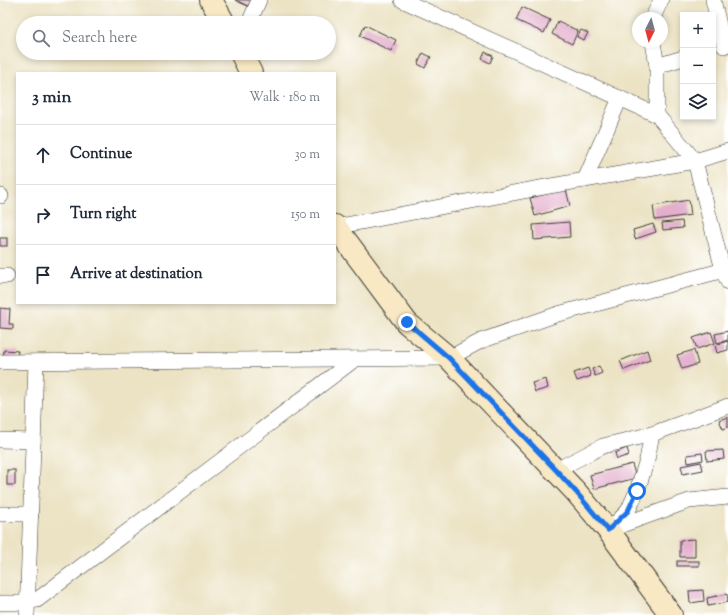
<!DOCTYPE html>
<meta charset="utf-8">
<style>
:root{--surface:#fff;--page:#f2f2f3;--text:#1f2937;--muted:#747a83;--line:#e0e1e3}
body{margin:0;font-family:"Sorts Mill Goudy",serif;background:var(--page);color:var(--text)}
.controls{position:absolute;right:12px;top:12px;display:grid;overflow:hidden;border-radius:0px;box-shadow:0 2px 6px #0003}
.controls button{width:36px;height:36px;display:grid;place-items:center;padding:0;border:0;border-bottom:1px solid var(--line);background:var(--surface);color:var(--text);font:20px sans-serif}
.compass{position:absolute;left:632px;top:12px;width:36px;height:36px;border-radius:50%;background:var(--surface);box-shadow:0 2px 6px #0003;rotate:186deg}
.stop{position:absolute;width:12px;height:12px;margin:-9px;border:3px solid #1a73e8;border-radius:50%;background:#fff}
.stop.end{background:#1a73e8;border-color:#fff;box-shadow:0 1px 4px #0008}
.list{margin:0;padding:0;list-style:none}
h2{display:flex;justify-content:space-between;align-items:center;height:52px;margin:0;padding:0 16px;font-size:17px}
h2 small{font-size:13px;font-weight:400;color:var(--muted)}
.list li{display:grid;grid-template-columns:26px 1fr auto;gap:12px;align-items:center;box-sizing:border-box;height:60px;padding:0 16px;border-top:1px solid var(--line)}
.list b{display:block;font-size:15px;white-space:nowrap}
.list em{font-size:13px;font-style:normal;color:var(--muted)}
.icon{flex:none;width:22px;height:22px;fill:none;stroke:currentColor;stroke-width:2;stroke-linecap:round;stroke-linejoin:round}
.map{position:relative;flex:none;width:728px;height:615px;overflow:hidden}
.search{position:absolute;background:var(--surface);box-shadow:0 2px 6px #0003;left:16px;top:16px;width:320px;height:44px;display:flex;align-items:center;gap:10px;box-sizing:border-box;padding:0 14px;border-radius:22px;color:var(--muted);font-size:15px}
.panel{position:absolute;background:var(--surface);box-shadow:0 2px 6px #0003;left:16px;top:72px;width:320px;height:232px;border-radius:0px}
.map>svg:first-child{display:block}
.building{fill:#e3afcc}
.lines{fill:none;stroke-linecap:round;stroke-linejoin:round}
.street-casing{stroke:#3b3a35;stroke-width:16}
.secondary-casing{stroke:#3b3a35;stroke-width:24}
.street{stroke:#fff;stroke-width:15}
.secondary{stroke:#f8e8c3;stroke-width:22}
.route{stroke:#1a73e8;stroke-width:5}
</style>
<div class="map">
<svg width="728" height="615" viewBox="0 0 728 615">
<rect width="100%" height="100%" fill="#fff"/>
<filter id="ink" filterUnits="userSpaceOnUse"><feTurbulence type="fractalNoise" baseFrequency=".025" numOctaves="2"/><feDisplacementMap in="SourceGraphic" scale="8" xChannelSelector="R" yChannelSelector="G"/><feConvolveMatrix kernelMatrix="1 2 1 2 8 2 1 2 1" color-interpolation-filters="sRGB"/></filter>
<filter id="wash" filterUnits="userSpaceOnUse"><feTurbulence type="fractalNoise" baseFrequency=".012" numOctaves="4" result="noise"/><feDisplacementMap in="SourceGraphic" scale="16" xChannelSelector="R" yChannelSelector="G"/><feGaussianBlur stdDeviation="0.9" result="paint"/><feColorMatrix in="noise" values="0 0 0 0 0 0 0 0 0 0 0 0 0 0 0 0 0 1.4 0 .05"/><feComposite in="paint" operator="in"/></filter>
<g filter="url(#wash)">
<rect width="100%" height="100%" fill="#ece3c4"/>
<g id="blocks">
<!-- building -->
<g class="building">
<polygon points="235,0 251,0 248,6"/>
<polygon points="522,7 550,20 544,33 516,20"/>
<polygon points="558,21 578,31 572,44 552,34"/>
<polygon points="365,25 396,40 391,51 360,36"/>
<polygon points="581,30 588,33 584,40 577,37"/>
<polygon points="485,52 493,56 490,63 482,59"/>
<polygon points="423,53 431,57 425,68 418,64"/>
<polygon points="566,189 570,206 535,216 530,198"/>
<polygon points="689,200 691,215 655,220 653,206"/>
<polygon points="682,221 683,228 663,230 662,223"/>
<polygon points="569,222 570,237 534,240 533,225"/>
<polygon points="653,224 656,232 635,239 633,230"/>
<rect x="0" y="238" width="7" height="8"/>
<polygon points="0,308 10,309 9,324 13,324 13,329 0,328"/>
<polygon points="728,331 728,340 717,343 715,334"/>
<polygon points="711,332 715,343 697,349 693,338"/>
<polygon points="728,341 728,350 717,353 715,345"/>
<polygon points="4,350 18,351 17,359 3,358"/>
<polygon points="647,350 650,360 624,370 620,361"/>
<polygon points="694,350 698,364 682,369 677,355"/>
<polygon points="599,366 602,373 595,376 592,369"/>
<polygon points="588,368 591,376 577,381 574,373"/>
<polygon points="546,379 548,388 535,392 532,383"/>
<polygon points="728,417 728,427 723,429 719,420"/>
<polygon points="627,448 629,455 617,459 615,453"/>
<polygon points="723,450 724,459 707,461 706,451"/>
<polygon points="702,453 703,460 688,463 687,455"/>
<polygon points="701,462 703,470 683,474 681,466"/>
<polygon points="632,464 636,478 594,489 590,475"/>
<rect x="7" y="470" width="8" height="15"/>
<polygon points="695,539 695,557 680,557 680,540"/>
<rect x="677" y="561" width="22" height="5"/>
<polygon points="703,590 704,601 690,603 689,591"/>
<polygon points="727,594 728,602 708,606 707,598"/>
</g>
</g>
</g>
<g filter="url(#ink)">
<use href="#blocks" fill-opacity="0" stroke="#3b3a35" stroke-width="1"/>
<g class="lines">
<!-- street casing -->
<g class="street-casing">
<g id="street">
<polyline points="402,0 657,115"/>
<polyline points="713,0 724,46"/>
<polyline points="654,18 655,13 661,0"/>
<polyline points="249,23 259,0"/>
<polyline points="653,42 657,66 657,115 695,161 723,270 728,282"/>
<polyline points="657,66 683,58"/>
<polyline points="585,180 620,98"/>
<polyline points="0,196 1,196"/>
<polyline points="335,227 550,186 695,161 728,151"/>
<polyline points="0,276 7,276"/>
<polyline points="0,362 449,358 481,341 558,314 728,269"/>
<polyline points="0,440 33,441"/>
<polyline points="556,470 603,446 652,434 728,406"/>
<polyline points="0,514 31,514"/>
<polyline points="612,527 628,511 637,491 647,460 652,434"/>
<polyline points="608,530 689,501 728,497"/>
<polyline points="0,603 23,603 37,600 355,359"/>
<polyline points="27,615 36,362"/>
</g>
</g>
<!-- secondary casing -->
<g class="secondary-casing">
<g id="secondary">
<polyline points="211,0 224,23"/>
<polyline points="241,53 251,73"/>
<polyline points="335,226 407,323 449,358 576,492 608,530 671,615"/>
</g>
</g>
<!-- street -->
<use href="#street" class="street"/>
<!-- secondary -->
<use href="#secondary" class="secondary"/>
</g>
</g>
<g class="lines" filter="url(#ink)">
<!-- route -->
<polyline class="route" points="407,322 449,358 556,470 576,492 608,530 628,511 637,491"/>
</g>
</svg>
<div class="controls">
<button>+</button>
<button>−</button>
<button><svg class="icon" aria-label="layers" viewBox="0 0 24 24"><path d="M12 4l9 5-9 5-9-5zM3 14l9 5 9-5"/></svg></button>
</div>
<svg class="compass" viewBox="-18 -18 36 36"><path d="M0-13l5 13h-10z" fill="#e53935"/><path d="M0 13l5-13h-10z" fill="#747a83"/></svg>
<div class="stop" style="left:637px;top:491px"></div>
<div class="stop end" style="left:407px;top:322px"></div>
<div class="search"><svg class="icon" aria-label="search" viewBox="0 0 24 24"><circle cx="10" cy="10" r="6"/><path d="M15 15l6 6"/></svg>Search here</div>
<section class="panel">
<h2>3 min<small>Walk · 180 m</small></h2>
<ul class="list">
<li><svg class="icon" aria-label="ahead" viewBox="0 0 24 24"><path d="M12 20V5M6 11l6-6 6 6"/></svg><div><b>Continue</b></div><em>30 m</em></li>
<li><svg class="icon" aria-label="right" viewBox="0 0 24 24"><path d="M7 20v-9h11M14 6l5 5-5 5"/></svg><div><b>Turn right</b></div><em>150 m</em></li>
<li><svg class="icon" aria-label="arrive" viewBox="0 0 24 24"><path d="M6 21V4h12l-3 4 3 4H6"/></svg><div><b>Arrive at destination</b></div></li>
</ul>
</section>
</div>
